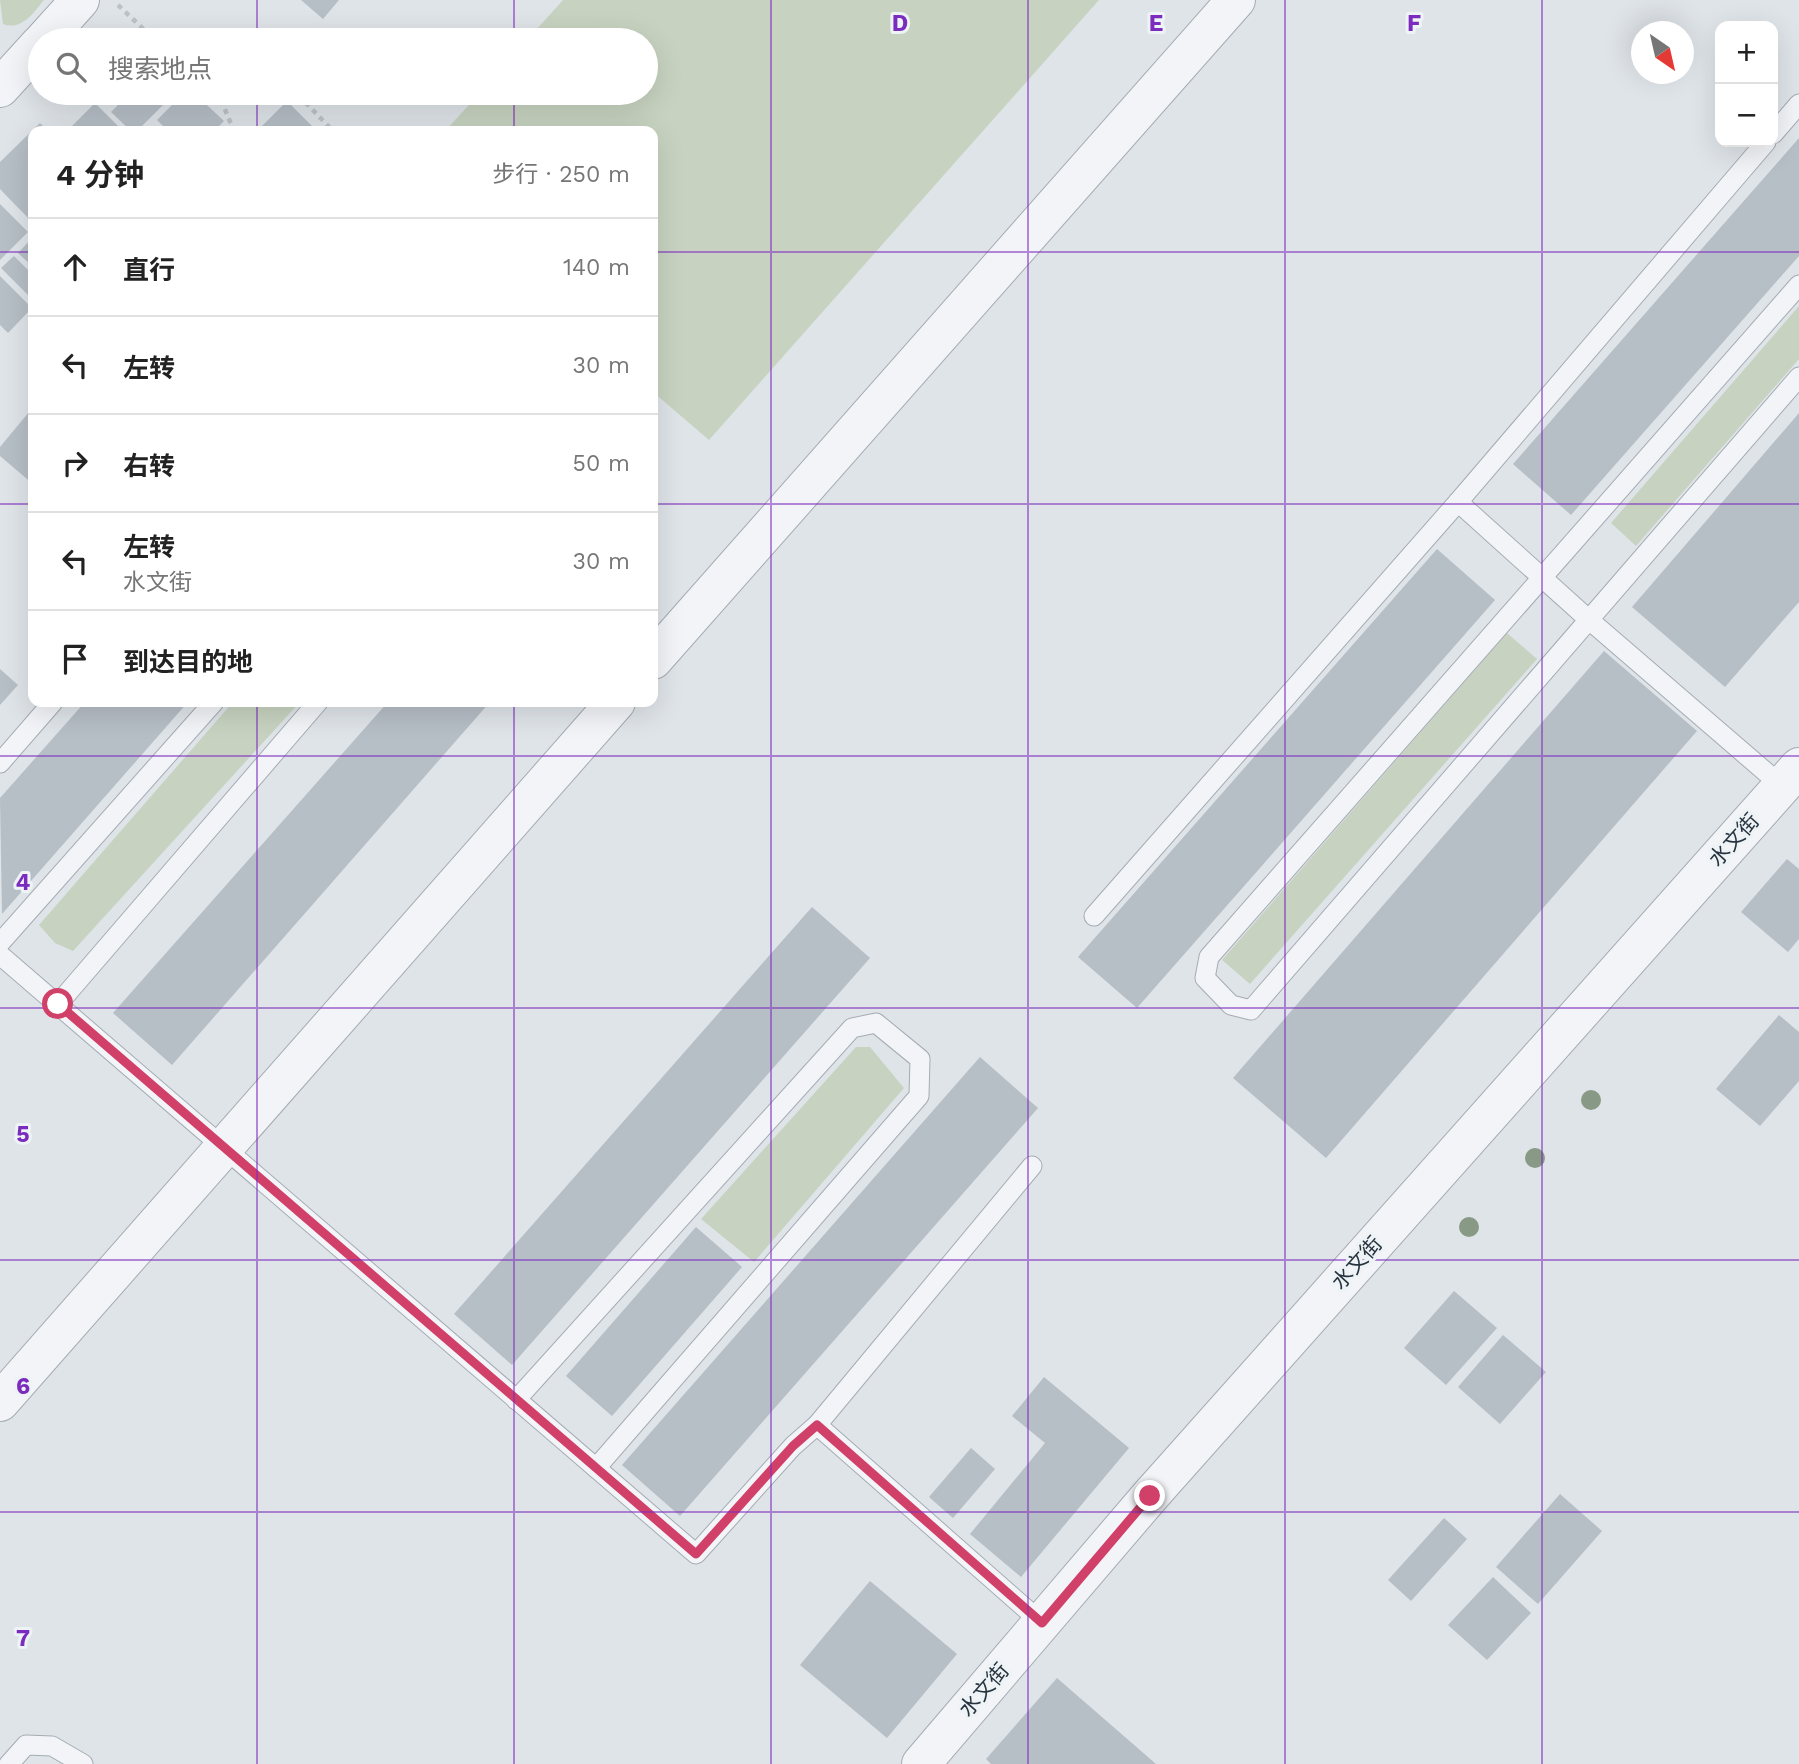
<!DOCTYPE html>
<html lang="zh">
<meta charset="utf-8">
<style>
:root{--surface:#fff;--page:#f2f2f2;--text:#222;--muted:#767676;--line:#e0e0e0}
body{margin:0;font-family:"Work Sans","Noto Sans SC",sans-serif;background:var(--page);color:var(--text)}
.controls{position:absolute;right:21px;top:21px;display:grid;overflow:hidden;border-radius:14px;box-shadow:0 7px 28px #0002}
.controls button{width:63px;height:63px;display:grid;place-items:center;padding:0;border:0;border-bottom:2px solid var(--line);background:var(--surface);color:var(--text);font:35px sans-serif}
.compass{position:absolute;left:1631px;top:21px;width:63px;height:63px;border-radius:50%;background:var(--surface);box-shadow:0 7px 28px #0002;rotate:146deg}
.stop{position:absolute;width:21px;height:21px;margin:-16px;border:5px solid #d14069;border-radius:50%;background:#fff}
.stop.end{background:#d14069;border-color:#fff;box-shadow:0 2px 7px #0008}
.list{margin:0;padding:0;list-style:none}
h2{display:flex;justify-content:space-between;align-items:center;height:91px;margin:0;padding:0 28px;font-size:30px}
h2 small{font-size:23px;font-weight:400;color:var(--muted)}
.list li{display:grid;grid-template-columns:46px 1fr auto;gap:21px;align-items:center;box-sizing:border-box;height:98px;padding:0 28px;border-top:2px solid var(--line)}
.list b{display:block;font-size:26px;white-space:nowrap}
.list p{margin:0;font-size:23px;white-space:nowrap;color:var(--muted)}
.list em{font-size:23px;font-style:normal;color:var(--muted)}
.icon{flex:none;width:38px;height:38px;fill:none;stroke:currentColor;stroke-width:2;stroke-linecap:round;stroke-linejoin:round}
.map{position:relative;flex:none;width:1799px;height:1764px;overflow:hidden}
.search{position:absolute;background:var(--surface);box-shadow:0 7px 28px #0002;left:28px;top:28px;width:630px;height:77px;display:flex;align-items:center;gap:18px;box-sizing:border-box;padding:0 24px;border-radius:38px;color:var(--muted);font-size:26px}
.panel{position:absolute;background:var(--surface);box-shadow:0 7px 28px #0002;left:28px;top:126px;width:630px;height:581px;border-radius:14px}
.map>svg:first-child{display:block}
.green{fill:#c7d3c0}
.building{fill:#b6bec6}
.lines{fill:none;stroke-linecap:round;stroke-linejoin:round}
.service-casing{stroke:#a4acb3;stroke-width:21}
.minor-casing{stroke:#a4acb3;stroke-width:40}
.tertiary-casing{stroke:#a4acb3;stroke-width:40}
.path{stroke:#bdc2c7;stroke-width:4.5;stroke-dasharray:5 5;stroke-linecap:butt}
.service{stroke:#f2f4f7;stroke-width:19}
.minor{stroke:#f2f4f7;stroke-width:38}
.tertiary{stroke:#f2f4f7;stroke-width:38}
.tree{fill:#889985}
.route{stroke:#d14069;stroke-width:9}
.grid{fill:none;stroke:#7b2cbf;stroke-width:2;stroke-opacity:0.55}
.labels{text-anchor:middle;stroke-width:6;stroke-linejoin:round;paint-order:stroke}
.street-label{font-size:21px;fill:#273440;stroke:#eef3f6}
.grid-label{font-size:23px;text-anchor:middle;font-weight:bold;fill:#7b2cbf;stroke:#eef3f6;stroke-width:6;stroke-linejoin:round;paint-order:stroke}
</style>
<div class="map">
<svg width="1799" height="1764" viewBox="0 0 1799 1764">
<rect width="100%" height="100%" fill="#dfe4e9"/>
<!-- green -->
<g class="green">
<path d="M 0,0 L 44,0 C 33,13 22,31 3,24 Z"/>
<polygon points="563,0 1099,0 709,440 653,392 653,131 445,131 480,93 646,93 646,40 527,40"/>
<polygon points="1799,306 1799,359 1636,546 1611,523"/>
<polygon points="1507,633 1537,659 1250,984 1222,960"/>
<polygon points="233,702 300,702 73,951 55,943 39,925"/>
<polygon points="856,1047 870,1047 904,1088 754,1262 701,1219"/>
</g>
<!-- building -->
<g class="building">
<polygon points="301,0 339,0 323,19"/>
<polygon points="130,93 175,93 137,131 131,131 111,112"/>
<polygon points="184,93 194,93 224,121 214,131 168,131 157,120"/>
<polygon points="287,101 317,131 257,131"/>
<polygon points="95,103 123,131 67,131"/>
<polygon points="40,123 48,131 33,131 33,223 0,189 0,162"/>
<polygon points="1799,138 1799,256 1571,515 1513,464"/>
<polygon points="0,204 28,232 0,260"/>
<polygon points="33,237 33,267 18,253"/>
<polygon points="14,256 33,275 33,300 1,268"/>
<polygon points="0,276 32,308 8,333 0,325"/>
<polygon points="29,412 33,415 33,484 0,456 0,447"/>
<polygon points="1799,413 1799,602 1725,687 1632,607"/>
<polygon points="1437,549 1495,600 1137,1008 1078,957"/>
<polygon points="1604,651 1697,731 1326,1158 1233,1078"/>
<polygon points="0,669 18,685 0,705"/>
<polygon points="85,702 188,702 2,914 0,798"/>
<polygon points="388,702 490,702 172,1065 113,1013"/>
<polygon points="1787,859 1799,869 1799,939 1788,952 1741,912"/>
<polygon points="812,907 870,958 512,1365 454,1314"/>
<polygon points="1779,1015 1799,1032 1799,1081 1760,1126 1716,1089"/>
<polygon points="980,1057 1038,1108 680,1516 622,1465"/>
<polygon points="696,1227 742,1267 612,1416 566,1376"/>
<polygon points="1454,1291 1497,1328 1446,1385 1404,1348"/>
<polygon points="1503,1335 1546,1372 1500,1424 1458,1387"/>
<polygon points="1044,1377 1129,1448 1021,1577 970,1534 1045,1443 1012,1416"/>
<polygon points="971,1448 995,1469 953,1518 929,1497"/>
<polygon points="1560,1494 1602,1531 1538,1604 1496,1567"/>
<polygon points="1444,1518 1467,1539 1411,1601 1388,1580"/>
<polygon points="1493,1577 1531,1613 1487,1660 1448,1625"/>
<polygon points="870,1581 957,1654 887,1738 800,1665"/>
<polygon points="1057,1678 1156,1764 991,1764 986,1759"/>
</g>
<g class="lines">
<!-- service casing -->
<g class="service-casing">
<g id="service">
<polyline points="1773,134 1799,104"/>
<polyline points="1799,285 1209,957 1205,978 1231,1005 1251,1010 1799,377"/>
<polyline points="1458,502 1587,618 1782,786"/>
<polyline points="0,763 53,702"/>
<polyline points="1094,916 1458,502 1766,142"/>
<polyline points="0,943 214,702"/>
<polyline points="0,955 696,1554 793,1446 817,1425 1042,1623"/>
<polyline points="58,1004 318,702"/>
<polyline points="516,1400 852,1028 876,1023 920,1059 919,1096 596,1468"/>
<polyline points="817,1425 1032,1166"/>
<polyline points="9,1764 26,1745 52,1746 83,1764"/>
</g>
</g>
<!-- minor casing -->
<g class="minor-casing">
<g id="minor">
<polyline points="653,660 1236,0"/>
<polyline points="0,1402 616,702"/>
</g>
</g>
<!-- tertiary casing -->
<g class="tertiary-casing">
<g id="tertiary">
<polyline points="44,40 80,0"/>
<polyline points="0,88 40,44"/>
<polyline points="921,1764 1150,1496 1799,767"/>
</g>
</g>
<!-- path -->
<g class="path">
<polyline points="118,5 155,40"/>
<polyline points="212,93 221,100 252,93"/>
<polyline points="288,93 307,104 333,131"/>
<polyline points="221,100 234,131"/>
</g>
<!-- service -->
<use href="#service" class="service"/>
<!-- minor -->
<use href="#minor" class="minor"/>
<!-- tertiary -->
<use href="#tertiary" class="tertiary"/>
</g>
<!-- trees -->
<g class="tree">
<circle cx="1591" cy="1100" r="10"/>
<circle cx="1535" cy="1158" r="10"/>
<circle cx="1469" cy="1227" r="10"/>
</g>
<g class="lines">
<!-- route -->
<polyline class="route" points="58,1004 696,1554 793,1446 817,1425 1042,1623 1150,1496"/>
</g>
<!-- grid -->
<path class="grid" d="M 257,0 L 257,40M 514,0 L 514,40M 771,0 L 771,1764M 1028,0 L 1028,1764M 1285,0 L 1285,1764M 1542,0 L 1542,1764M 257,93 L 257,131M 514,93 L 514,131M 0,252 L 33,252M 653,252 L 1799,252M 0,504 L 33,504M 653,504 L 1799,504M 257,702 L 257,1764M 514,702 L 514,1764M 0,756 L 1799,756M 0,1008 L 1799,1008M 0,1260 L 1799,1260M 0,1512 L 1799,1512"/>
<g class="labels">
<!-- street labels -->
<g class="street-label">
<text transform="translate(1734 840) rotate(-48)" y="7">水文街</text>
<text transform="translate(1357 1263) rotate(-48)" y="7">水文街</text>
<text transform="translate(984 1690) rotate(-49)" y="7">水文街</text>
</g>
</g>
<g class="grid-label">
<text x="900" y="31">D</text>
<text x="1156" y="31">E</text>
<text x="1414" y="31">F</text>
<text x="23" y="890">4</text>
<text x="23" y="1142">5</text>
<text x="23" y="1394">6</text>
<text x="23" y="1646">7</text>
</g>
</svg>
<div class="controls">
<button>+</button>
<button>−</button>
</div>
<svg class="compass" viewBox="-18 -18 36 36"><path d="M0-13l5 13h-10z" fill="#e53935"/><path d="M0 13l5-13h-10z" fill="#767676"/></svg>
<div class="stop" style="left:58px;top:1004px"></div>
<div class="stop end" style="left:1150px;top:1496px"></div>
<div class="search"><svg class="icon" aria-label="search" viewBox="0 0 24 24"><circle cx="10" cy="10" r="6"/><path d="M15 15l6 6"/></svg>搜索地点</div>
<section class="panel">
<h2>4 分钟<small>步行 · 250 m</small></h2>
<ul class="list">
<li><svg class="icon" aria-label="ahead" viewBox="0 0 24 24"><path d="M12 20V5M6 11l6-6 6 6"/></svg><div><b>直行</b></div><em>140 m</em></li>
<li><svg class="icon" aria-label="left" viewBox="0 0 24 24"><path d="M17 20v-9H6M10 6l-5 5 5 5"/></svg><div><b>左转</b></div><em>30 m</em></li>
<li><svg class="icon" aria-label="right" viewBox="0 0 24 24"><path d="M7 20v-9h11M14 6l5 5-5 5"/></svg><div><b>右转</b></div><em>50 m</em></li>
<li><svg class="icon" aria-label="left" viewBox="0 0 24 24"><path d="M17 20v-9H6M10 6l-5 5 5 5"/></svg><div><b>左转</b><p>水文街</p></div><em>30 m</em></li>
<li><svg class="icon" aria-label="arrive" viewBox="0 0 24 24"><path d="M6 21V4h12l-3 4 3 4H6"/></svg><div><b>到达目的地</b></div></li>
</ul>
</section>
</div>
